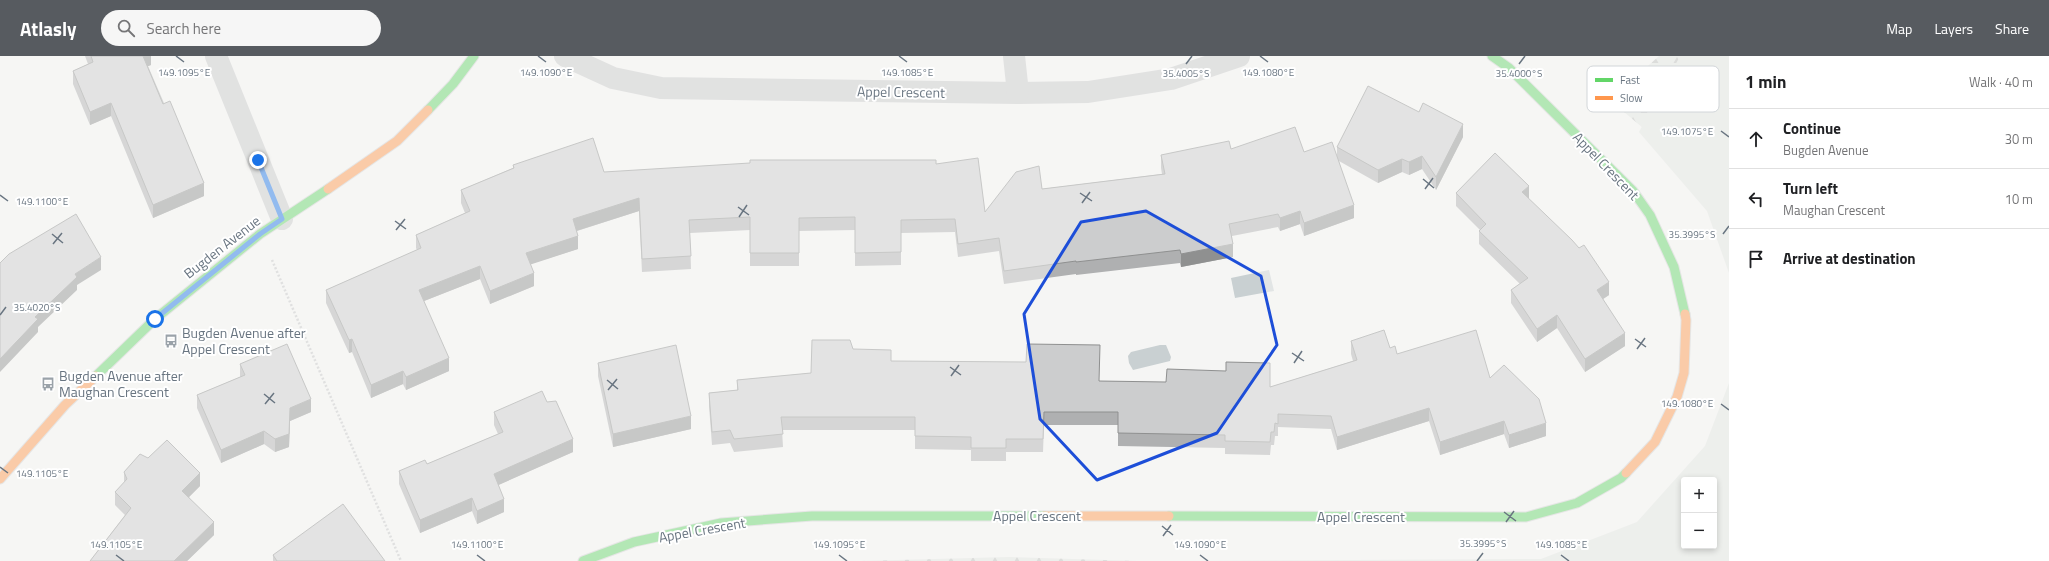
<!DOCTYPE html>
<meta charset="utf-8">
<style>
:root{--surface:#fff;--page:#f6f6f6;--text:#202124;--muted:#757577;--line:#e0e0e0;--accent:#575b60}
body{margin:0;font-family:"Titillium Web",sans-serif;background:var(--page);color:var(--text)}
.controls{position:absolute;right:12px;bottom:12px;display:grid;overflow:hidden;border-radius:4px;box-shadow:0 2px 6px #0003}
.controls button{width:36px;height:36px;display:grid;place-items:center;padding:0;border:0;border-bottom:1px solid var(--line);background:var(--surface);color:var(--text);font:20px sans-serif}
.stop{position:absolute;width:12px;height:12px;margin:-9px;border:3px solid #1a73e8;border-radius:50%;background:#fff}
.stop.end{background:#1a73e8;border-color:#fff;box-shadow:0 1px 4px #0008}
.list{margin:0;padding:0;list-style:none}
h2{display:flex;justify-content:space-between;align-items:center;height:52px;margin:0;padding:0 16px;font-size:17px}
h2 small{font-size:13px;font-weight:400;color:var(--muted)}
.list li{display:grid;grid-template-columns:26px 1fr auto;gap:12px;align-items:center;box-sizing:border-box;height:60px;padding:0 16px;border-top:1px solid var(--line)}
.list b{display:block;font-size:15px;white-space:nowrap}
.list p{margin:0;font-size:13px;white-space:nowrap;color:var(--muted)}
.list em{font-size:13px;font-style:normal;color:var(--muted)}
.icon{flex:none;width:22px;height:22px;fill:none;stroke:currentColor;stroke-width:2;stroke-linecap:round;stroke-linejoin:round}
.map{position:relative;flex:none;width:1729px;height:505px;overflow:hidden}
header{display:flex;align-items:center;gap:24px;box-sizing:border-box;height:56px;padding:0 20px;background:var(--accent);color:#fff}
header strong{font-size:19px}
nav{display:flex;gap:22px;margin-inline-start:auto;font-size:14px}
.search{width:280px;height:36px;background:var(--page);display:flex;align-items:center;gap:10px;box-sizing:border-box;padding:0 14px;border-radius:22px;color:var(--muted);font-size:15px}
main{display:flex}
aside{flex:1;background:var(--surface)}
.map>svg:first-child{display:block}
.forest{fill:url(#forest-firs)}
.park{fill:#e3e6e2;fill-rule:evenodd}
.water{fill:#c9d0d2}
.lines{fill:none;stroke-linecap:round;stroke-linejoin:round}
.fast-casing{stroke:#d1d2d2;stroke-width:11}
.slow-casing{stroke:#d1d2d2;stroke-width:11}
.path{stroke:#c5c6c7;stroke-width:2.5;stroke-dasharray:2 2;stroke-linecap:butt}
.street{stroke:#c8c9ca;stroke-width:22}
.fast{stroke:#63d668;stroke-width:9}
.slow{stroke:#ff974d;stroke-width:9}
.wall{fill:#afb0b1}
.shaded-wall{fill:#8f9090}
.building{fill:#cccdce;stroke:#8f9090}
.route{stroke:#1a73e8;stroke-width:5}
.marked{fill:none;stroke:#1d4ed8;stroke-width:3;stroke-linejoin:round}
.ticks{fill:none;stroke:#697581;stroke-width:1.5}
.labels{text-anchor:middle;stroke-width:4;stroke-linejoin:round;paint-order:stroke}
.street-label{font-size:14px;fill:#697581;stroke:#fff}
.poi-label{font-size:14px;fill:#697581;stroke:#fff;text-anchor:start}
.key{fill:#fff;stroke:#d2d6d9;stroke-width:1}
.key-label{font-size:11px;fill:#697581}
.ticks-label{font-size:10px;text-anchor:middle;fill:#697581;stroke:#fff;stroke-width:4;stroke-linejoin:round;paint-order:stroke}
</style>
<header>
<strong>Atlasly</strong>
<div class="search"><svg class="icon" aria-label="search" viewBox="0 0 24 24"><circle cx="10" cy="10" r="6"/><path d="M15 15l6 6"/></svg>Search here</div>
<nav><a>Map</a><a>Layers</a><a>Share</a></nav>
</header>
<main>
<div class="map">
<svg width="1729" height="505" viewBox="0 0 1729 505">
<defs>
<pattern id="forest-firs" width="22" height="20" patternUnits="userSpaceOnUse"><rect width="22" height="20" fill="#e3e6e2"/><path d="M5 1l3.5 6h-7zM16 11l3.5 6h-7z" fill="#bcbfbd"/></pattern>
</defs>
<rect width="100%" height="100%" fill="#f5f5f4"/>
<!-- forest -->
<g class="forest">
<polygon points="1659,0 1729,0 1723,140 1610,44"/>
<polygon points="1009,501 1137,505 861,505"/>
</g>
<!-- park -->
<g class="park">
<polygon points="1680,0 1729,0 1729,217 1707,155 1639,76"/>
<path d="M 1729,327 L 1729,505 L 1196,505 L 1541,503 L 1637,466 L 1705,390 ZM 1684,424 L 1714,424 L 1714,490 L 1684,490 Z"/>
</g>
<!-- water -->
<g class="water">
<polygon points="1269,214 1274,235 1235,242 1231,222"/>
<polygon points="1160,289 1166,289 1171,301 1170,305 1133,314 1129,307 1128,300 1131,296"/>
</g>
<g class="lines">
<!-- fast casing -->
<g class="fast-casing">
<g id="fast">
<polyline points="1492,0 1509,12 1633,135 1650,159 1674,211 1685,258"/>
<polyline points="428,54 453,28 474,0"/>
<polyline points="96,320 155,263 260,178 328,133"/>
<polyline points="1169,460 1526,461 1577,447 1621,422 1626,417"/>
<polyline points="583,505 634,486 721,467 812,460 1044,460"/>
</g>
</g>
<!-- slow casing -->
<g class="slow-casing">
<g id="slow">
<polyline points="328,133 397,85 428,54"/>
<polyline points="1626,417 1655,386 1677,341 1684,317 1686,264 1685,258"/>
<polyline points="0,423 65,349 96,320"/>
<polyline points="1044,460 1169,460"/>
</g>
</g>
<!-- path -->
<polyline class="path" points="272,204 401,505"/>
<!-- street -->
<g class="street">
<polyline points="216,0 282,163"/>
<polyline points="565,0 613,22 661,32 1018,37 1088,36 1171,23 1239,0"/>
<polyline points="1014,0 1018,37"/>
</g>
<!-- fast -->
<use href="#fast" class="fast"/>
<!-- slow -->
<use href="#slow" class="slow"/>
</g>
<!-- wall -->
<g class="wall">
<polygon points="85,0 151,0 151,9 148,10 204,140 153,162 111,60 90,69 73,28 73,15 88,8"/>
<polygon points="1463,81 1436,134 1422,113 1409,119 1402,116 1378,127 1339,105 1354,162 1304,180 1300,168 1280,175 1278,171 1232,180 1233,201 1181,211 1180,207 1076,219 1076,218 1004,228 999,195 958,201 955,176 901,177 901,209 855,210 855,174 799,175 799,210 750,210 750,174 690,177 691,213 642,216 639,155 577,175 578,193 530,208 534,230 490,248 480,223 424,245 449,315 406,334 403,328 371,342 352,296 349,297 326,247 326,234 417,194 416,192 416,179 465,157 461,147 461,134 513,112 513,109 604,116 936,108 985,156 1042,133 1162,118 1161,112 1161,99 1231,93 1304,96 1337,100 1337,91"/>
<polygon points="1456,137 1529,143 1609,239 1603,243 1625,290 1585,316 1557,272 1537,286 1511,247 1511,234 1520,228 1479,188 1479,175 1480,174 1456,150"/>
<polygon points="1351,285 1390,292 1397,298 1490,322 1546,380 1509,392 1504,378 1440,399 1429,365 1337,394 1331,373 1278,371 1278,380 1275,380 1274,389 1271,389 1270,399 1225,398 1225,392 1118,390 1118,369 1044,369 1043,396 1006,396 1006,405 971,405 971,394 915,393 915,374 782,374 783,391 734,396 730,387 712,389 709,350 709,337 737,334 737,324 811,317 853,293 891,305 1099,325 1270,331 1353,305 1351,298"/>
<polygon points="598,307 691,373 613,391 598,320"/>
<polygon points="240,308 311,356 290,365 289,391 275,396 264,388 221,407 197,352 197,339 240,321"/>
<polygon points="547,346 573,396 498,429 504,456 477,468 472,455 420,477 399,428 399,415 427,408 498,378 494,369 494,356"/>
<polygon points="124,416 200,430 189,441 214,479 187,505 90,505 125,459 115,449 115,436 124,427"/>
<polygon points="273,499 385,505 273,505"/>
</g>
<!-- shaded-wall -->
<g class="shaded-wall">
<polygon points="143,0 151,0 151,9 143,12"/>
<polygon points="111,47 111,60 90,69 90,56"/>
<polygon points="1463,68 1463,81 1436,134 1436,121"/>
<polygon points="1422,100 1422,113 1409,119 1409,106"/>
<polygon points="1402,103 1402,116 1378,127 1378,114"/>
<polygon points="204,127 204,140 153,162 153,149"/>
<polygon points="1529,130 1529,143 1522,136"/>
<polygon points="639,142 639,155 573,176 573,163"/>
<polygon points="1354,149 1354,162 1304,180 1304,167"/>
<polygon points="1300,155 1300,168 1280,175 1280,162"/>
<polygon points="578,180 578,193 526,210 526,197"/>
<polygon points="1233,188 1233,201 1181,211 1181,198"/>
<polygon points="101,201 101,214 77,229 77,234 38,271 38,276 0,316 0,303 35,261 75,218"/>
<polygon points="480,210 480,223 419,247 419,234"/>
<polygon points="534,217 534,230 490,248 490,235"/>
<polygon points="1609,226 1609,239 1597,247 1597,234"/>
<polygon points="1557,259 1557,272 1537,286 1537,273"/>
<polygon points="1625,277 1625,290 1585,316 1585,303"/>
<polygon points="352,283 352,296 349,297 349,284"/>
<polygon points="449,302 449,315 406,334 406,321"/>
<polygon points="403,315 403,328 371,342 371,329"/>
<polygon points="311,343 311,356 290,365 289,391 275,396 275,383 290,352"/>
<polygon points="1429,352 1429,365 1337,394 1337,381"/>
<polygon points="691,360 691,373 613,391 613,378"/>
<polygon points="1504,365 1504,378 1440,399 1440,386"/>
<polygon points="1546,367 1546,380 1509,392 1509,379"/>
<polygon points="264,375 264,388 221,407 221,394"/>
<polygon points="573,383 573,396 494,431 494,418"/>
<polygon points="200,417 200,430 182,448 182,435"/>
<polygon points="472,442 472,455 420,477 420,464"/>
<polygon points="504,443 504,456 477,468 477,455"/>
<polygon points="214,466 214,479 187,505 174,505"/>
</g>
<!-- building -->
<g class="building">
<polygon points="91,0 143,0 163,48 170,45 204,127 153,149 111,47 90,56 73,15 93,6"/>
<polygon points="1368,30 1419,56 1423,47 1463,68 1436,121 1422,100 1409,106 1402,103 1378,114 1337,91"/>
<polygon points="1295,71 1304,96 1332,86 1354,149 1304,167 1300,155 1280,162 1278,158 1229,168 1233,188 1181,198 1180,194 1076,206 1076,205 1004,215 999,182 958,188 955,163 901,164 901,196 855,197 855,161 799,162 799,197 750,197 750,161 689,164 691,200 642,203 639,142 573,163 578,180 526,197 534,217 490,235 480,210 419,234 449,302 406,321 403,315 371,329 352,283 349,284 326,234 421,192 416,179 470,155 461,134 514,112 513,109 593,82 604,116 750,107 750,104 936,104 936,108 978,102 985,156 1016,116 1039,110 1042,133 1165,118 1161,99 1229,85 1231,93"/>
<polygon points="1495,97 1529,130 1522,136 1572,184 1579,192 1584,189 1609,226 1597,234 1625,277 1585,303 1557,259 1537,273 1511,234 1528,222 1479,175 1486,168 1456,137"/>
<polygon points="76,158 101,201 75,218 77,221 35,261 38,263 0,303 0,207 9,198"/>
<polygon points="1384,274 1390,292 1395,290 1397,298 1476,274 1490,322 1504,309 1539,343 1546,367 1509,379 1504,365 1440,386 1429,352 1337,381 1331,360 1278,358 1278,368 1275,367 1274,376 1271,376 1270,386 1225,385 1225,379 1118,377 1118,356 1044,356 1043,383 1006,383 1006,392 971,392 971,381 915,380 915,361 781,361 783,378 734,383 730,374 712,376 709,337 738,334 737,324 811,317 812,284 850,284 853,293 891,294 891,305 1026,306 1027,288 1100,289 1099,325 1166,326 1167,313 1226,315 1226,306 1270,307 1270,331 1357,304 1351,285"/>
<polygon points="287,288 311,343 290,352 289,378 275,383 264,375 221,394 197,339 245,319 240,308"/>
<polygon points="676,289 691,360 613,378 598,307"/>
<polygon points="542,335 547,346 556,345 573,383 494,418 504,443 477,455 472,442 420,464 399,415 425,404 427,408 503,376 494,356"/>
<polygon points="167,384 200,417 182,435 214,466 174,505 90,505 131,452 115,436 127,423 124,416 140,398 148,402"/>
<polygon points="343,448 385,505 277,505 273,499"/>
</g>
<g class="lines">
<!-- route -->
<polyline class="route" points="155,263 260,178 282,163 258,104"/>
</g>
<!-- marked area -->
<path d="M0 0H1729V505H0ZM 1146,155 L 1261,220 L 1277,289 L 1217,377 L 1097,424 L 1040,363 L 1024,258 L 1081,166 Z" fill="#f5f5f4" fill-opacity=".55" fill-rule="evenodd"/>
<path class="marked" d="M 1146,155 L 1261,220 L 1277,289 L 1217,377 L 1097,424 L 1040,363 L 1024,258 L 1081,166 Z"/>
<!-- ticks -->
<path class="ticks" d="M 176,0 L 184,6M 538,0 L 546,6M 899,0 L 907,6M 1260,0 L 1268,6M 1186,8 L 1192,0M 1519,8 L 1525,0M 1721,75 L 1729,81M 1423,123 L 1434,132M 1425,133 L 1433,122M 1080,137 L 1092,145M 0,139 L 8,145M 1082,147 L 1090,136M 738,151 L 749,159M 739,161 L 747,149M 395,165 L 406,173M 396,174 L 405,163M 52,178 L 63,187M 1723,178 L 1729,170M 53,188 L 62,177M 0,259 L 6,251M 1635,283 L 1646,291M 1637,293 L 1645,282M 1292,297 L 1304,305M 1294,307 L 1302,295M 950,311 L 961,319M 951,320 L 959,309M 607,324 L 618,333M 608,334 L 617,323M 264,338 L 275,347M 265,348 L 274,337M 1721,348 L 1729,354M 0,411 L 8,417M 1504,456 L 1516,465M 1506,466 L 1514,455M 1162,470 L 1173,479M 1163,480 L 1171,469M 116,499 L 124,505M 477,499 L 485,505M 839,499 L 847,505M 1200,499 L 1208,505M 1561,499 L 1569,505M 1477,505 L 1483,497"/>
<!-- icons -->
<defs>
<g id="bus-bare" transform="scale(1.08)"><path d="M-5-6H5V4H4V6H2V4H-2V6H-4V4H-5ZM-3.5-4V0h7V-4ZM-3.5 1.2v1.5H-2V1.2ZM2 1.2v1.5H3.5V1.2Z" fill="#9aa2a9" stroke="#fff" stroke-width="2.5" paint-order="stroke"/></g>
</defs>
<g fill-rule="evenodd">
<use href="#bus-bare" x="171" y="285"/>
<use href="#bus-bare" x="48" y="328"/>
</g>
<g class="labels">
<!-- street labels -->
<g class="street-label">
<text transform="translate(901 36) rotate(1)" y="5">Appel Crescent</text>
<text transform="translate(1606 110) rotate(46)" y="5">Appel Crescent</text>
<text transform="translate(222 191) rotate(-38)" y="5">Bugden Avenue</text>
<text x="1037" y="465">Appel Crescent</text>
<text x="1361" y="466">Appel Crescent</text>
<text transform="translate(702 474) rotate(-10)" y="5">Appel Crescent</text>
</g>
<!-- poi labels -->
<g class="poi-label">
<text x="182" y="282">Bugden Avenue after<tspan x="182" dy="16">Appel Crescent</tspan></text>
<text x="59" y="325">Bugden Avenue after<tspan x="59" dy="16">Maughan Crescent</tspan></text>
</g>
</g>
<!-- legend -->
<rect x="1587" y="10" width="132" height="46" rx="6" class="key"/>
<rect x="1595" y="22" width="18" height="4" fill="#63d668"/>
<rect x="1595" y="40" width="18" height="4" fill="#ff974d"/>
<g class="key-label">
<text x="1620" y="28">Fast</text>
<text x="1620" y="46">Slow</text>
</g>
<g class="ticks-label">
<text x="184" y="20">149.1095°E</text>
<text x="546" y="20">149.1090°E</text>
<text x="907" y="20">149.1085°E</text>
<text x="1268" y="20">149.1080°E</text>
<text x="1186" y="21">35.4005°S</text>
<text x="1519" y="21">35.4000°S</text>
<text x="1687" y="79">149.1075°E</text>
<text x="42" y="149">149.1100°E</text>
<text x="1692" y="182">35.3995°S</text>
<text x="37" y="255">35.4020°S</text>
<text x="1687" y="351">149.1080°E</text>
<text x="42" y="421">149.1105°E</text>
<text x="1483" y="491">35.3995°S</text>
<text x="116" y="492">149.1105°E</text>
<text x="477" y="492">149.1100°E</text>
<text x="839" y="492">149.1095°E</text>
<text x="1200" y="492">149.1090°E</text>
<text x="1561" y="492">149.1085°E</text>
</g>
</svg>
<div class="controls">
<button>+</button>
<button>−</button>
</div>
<div class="stop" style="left:155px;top:263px"></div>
<div class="stop end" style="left:258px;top:104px"></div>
</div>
<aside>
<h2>1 min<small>Walk · 40 m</small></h2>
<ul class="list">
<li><svg class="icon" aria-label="ahead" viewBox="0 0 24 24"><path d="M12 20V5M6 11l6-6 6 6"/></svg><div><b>Continue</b><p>Bugden Avenue</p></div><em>30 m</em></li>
<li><svg class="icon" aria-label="left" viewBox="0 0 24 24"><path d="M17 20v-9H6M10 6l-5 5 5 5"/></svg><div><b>Turn left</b><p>Maughan Crescent</p></div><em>10 m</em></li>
<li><svg class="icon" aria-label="arrive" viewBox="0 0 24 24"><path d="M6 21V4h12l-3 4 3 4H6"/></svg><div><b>Arrive at destination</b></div></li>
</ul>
</aside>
</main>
